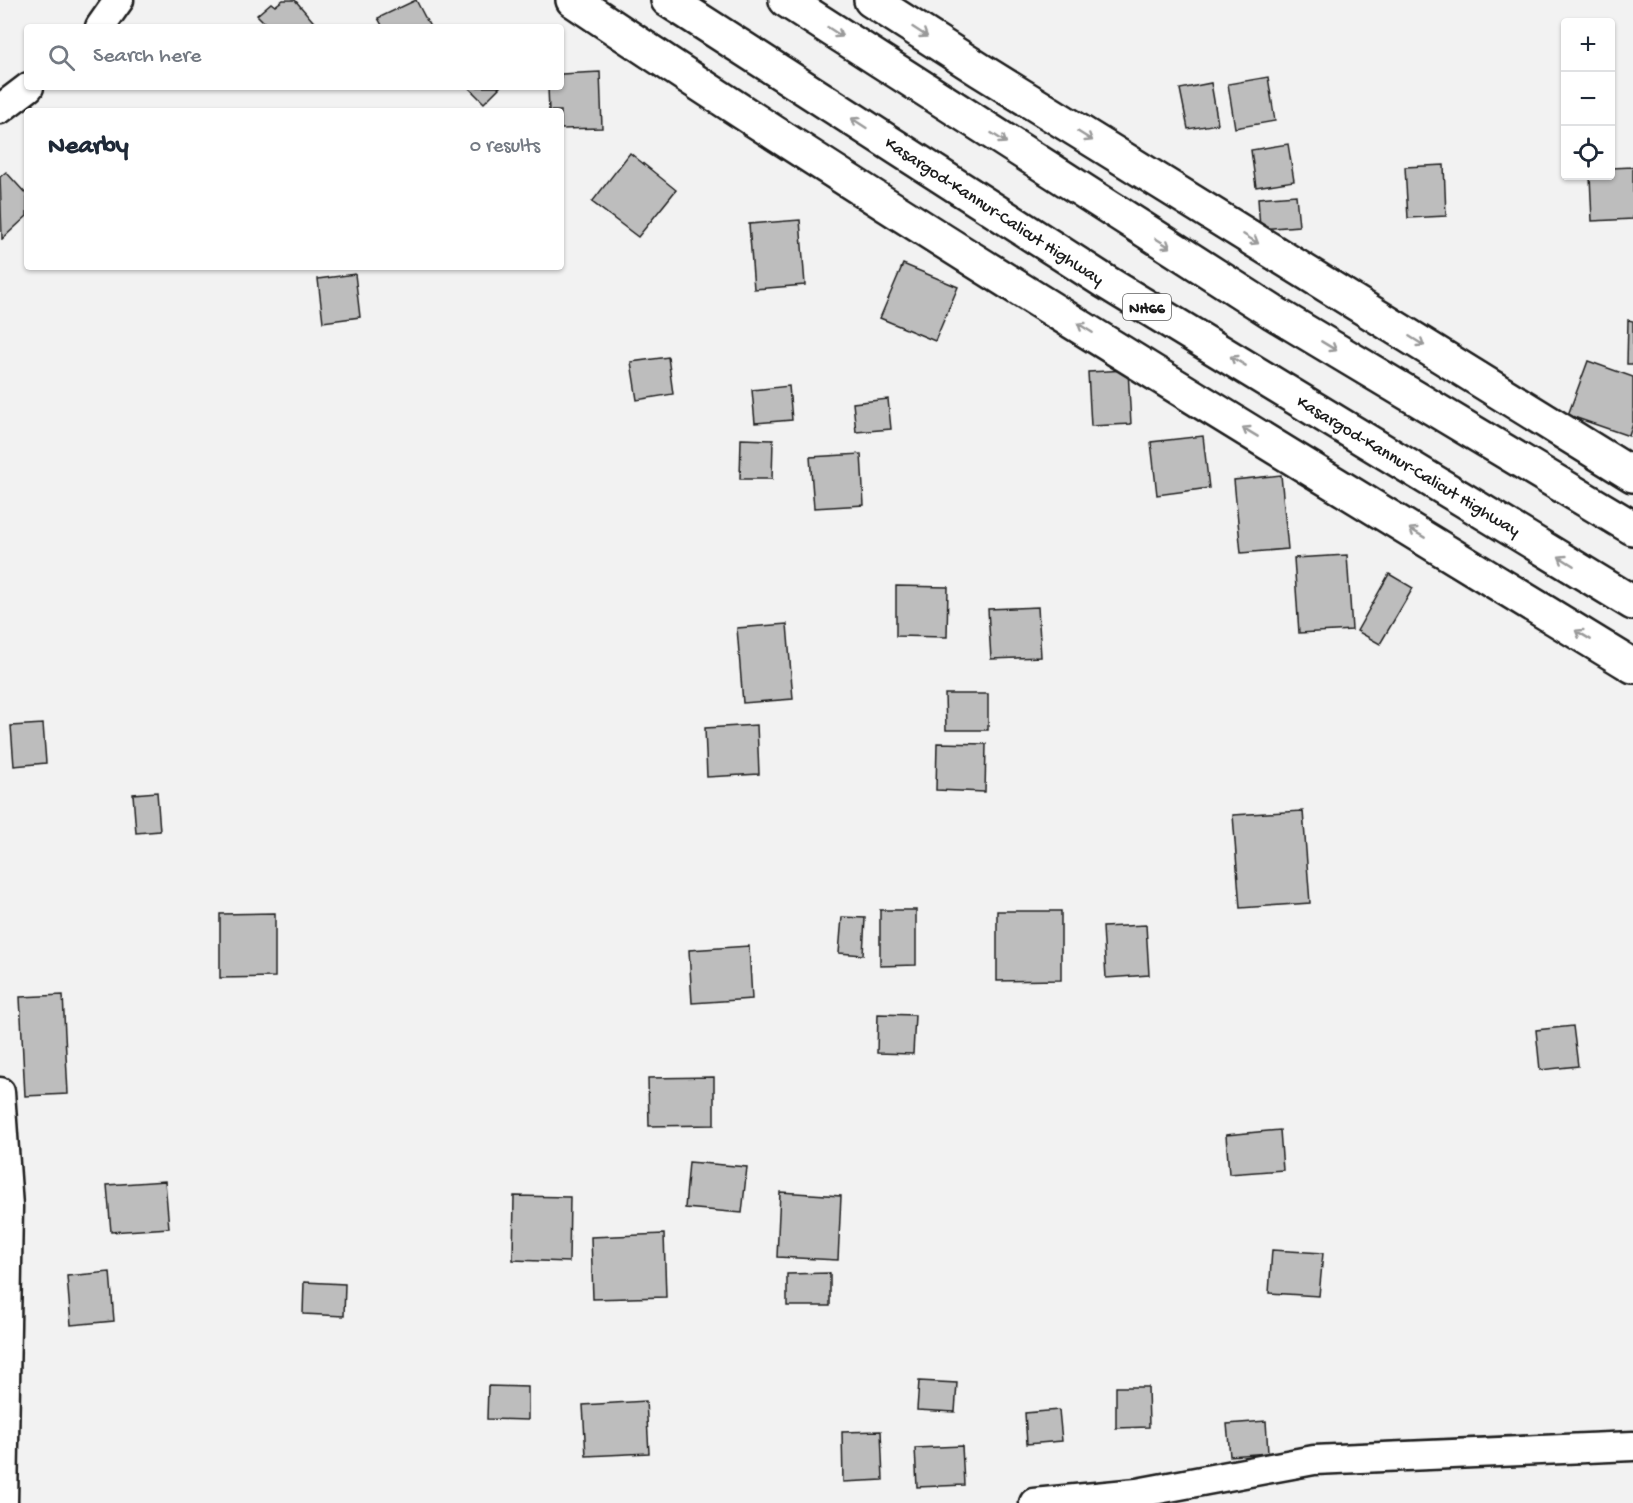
<!DOCTYPE html>
<meta charset="utf-8">
<style>
:root{--surface:#fff;--page:#f2f2f3;--text:#1f2937;--muted:#747a83;--line:#e0e1e3}
body{margin:0;font-family:"Gochi Hand",sans-serif;background:var(--page);color:var(--text)}
.controls{position:absolute;right:18px;top:18px;display:grid;overflow:hidden;border-radius:6px;box-shadow:0 2px 4px #0004}
.controls button{width:54px;height:54px;display:grid;place-items:center;padding:0;border:0;border-bottom:2px solid var(--line);background:var(--surface);color:var(--text);font:30px sans-serif}
.list{margin:0;padding:0;list-style:none}
h2{display:flex;justify-content:space-between;align-items:center;height:78px;margin:0;padding:0 24px;font-size:26px}
h2 small{font-size:20px;font-weight:400;color:var(--muted)}
.icon{flex:none;width:33px;height:33px;fill:none;stroke:currentColor;stroke-width:2;stroke-linecap:round;stroke-linejoin:round}
.map{position:relative;flex:none;width:1633px;height:1503px;overflow:hidden}
.search{position:absolute;background:var(--surface);box-shadow:0 2px 4px #0004;left:24px;top:24px;width:540px;height:66px;display:flex;align-items:center;gap:15px;box-sizing:border-box;padding:0 21px;border-radius:6px;color:var(--muted);font-size:22px}
.panel{position:absolute;background:var(--surface);box-shadow:0 2px 4px #0004;left:24px;top:108px;width:540px;height:162px;border-radius:6px}
.map>svg:first-child{display:block}
.building{fill:#bdbdbd;stroke:#1c1c1c;stroke-width:1.5}
.lines{fill:none;stroke-linecap:round;stroke-linejoin:round}
.street-casing{stroke:#1c1c1c;stroke-width:33}
.secondary-casing{stroke:#1c1c1c;stroke-width:38}
.highway-casing{stroke:#1c1c1c;stroke-width:38}
.street{stroke:#fff;stroke-width:28}
.secondary{stroke:#fff;stroke-width:33}
.highway{stroke:#fff;stroke-width:33}
.oneway{stroke:#999}
.labels{text-anchor:middle;stroke-width:4.5;stroke-linejoin:round;paint-order:stroke}
.shield{fill:#fff;stroke:#606060;stroke-width:1.5}
.shield-label{font-size:16px;font-weight:bold;fill:#1c1c1c}
.street-label{font-size:18px;fill:#1c1c1c;stroke:#fff}
</style>
<div class="map">
<svg width="1633" height="1503" viewBox="0 0 1633 1503">
<rect width="100%" height="100%" fill="#f2f2f2"/>
<filter id="ink" filterUnits="userSpaceOnUse"><feTurbulence type="fractalNoise" baseFrequency=".0167" numOctaves="2"/><feDisplacementMap in="SourceGraphic" scale="12" xChannelSelector="R" yChannelSelector="G"/><feConvolveMatrix kernelMatrix="1 2 1 2 8 2 1 2 1" color-interpolation-filters="sRGB"/></filter>
<g filter="url(#ink)">
<!-- building -->
<g class="building">
<polygon points="283,0 295,0 318,27 269,27 257,15 271,3 275,6"/>
<polygon points="416,0 430,27 383,27 378,18"/>
<polygon points="600,72 602,128 561,129 561,111 549,111 548,87 561,87 561,74"/>
<polygon points="1268,77 1275,121 1235,128 1228,84"/>
<polygon points="1211,83 1218,124 1188,129 1180,89"/>
<polygon points="468,87 500,87 484,103"/>
<polygon points="1288,144 1294,181 1256,187 1251,150"/>
<polygon points="630,153 676,190 638,237 592,202"/>
<polygon points="1444,165 1446,216 1408,218 1405,167"/>
<polygon points="1633,167 1633,219 1592,221 1590,176 1610,176 1610,168"/>
<polygon points="6,172 27,195 27,216 2,239 0,177"/>
<polygon points="1296,195 1299,226 1260,229 1258,198"/>
<polygon points="800,220 805,285 754,289 749,224"/>
<polygon points="903,264 958,287 935,341 880,318"/>
<polygon points="355,274 360,317 323,322 318,279"/>
<polygon points="1628,320 1633,321 1633,364 1627,364"/>
<polygon points="668,357 673,394 637,400 631,362"/>
<polygon points="1588,361 1633,377 1633,424 1629,436 1568,415"/>
<polygon points="1128,370 1131,424 1091,426 1088,372"/>
<polygon points="789,386 792,420 755,423 752,390"/>
<polygon points="888,399 891,429 856,432 853,403"/>
<polygon points="1203,436 1209,488 1157,495 1151,442"/>
<polygon points="741,439 773,440 772,479 740,479"/>
<polygon points="861,454 864,505 814,508 810,457"/>
<polygon points="1281,475 1288,549 1241,553 1234,480"/>
<polygon points="1347,555 1352,630 1299,633 1294,558"/>
<polygon points="1389,574 1413,588 1380,644 1357,631"/>
<polygon points="896,586 948,587 947,637 896,636"/>
<polygon points="1038,607 1041,657 991,659 988,609"/>
<polygon points="787,624 793,699 743,703 737,628"/>
<polygon points="945,694 988,694 988,730 946,730"/>
<polygon points="43,724 46,763 14,766 11,726"/>
<polygon points="757,725 759,774 707,777 705,728"/>
<polygon points="937,743 986,744 985,792 936,790"/>
<polygon points="157,792 160,831 136,833 133,794"/>
<polygon points="1303,811 1310,903 1240,908 1233,815"/>
<polygon points="880,910 916,910 916,965 880,966"/>
<polygon points="997,911 1061,911 1061,980 997,981"/>
<polygon points="275,913 275,977 220,978 220,914"/>
<polygon points="842,917 865,918 863,955 839,953"/>
<polygon points="1146,925 1149,975 1106,978 1103,927"/>
<polygon points="749,946 752,999 692,1003 689,950"/>
<polygon points="63,995 68,1094 25,1096 20,997"/>
<polygon points="878,1014 915,1015 913,1054 877,1053"/>
<polygon points="1573,1026 1578,1066 1540,1070 1536,1030"/>
<polygon points="714,1077 714,1125 649,1126 648,1078"/>
<polygon points="1280,1130 1283,1170 1229,1174 1226,1135"/>
<polygon points="689,1162 747,1167 742,1213 685,1208"/>
<polygon points="165,1181 169,1228 111,1232 107,1185"/>
<polygon points="780,1192 841,1196 838,1260 777,1257"/>
<polygon points="514,1196 570,1197 569,1262 513,1260"/>
<polygon points="664,1234 666,1297 593,1299 591,1237"/>
<polygon points="1272,1250 1323,1253 1319,1296 1269,1293"/>
<polygon points="110,1272 114,1321 71,1325 67,1276"/>
<polygon points="830,1273 830,1306 787,1306 787,1274"/>
<polygon points="304,1282 345,1284 344,1316 303,1314"/>
<polygon points="919,1381 957,1383 955,1412 917,1410"/>
<polygon points="488,1386 528,1387 528,1420 487,1419"/>
<polygon points="1116,1387 1148,1387 1149,1427 1116,1428"/>
<polygon points="646,1401 649,1453 586,1456 583,1405"/>
<polygon points="1059,1410 1062,1441 1027,1444 1025,1413"/>
<polygon points="1266,1421 1268,1453 1230,1456 1227,1424"/>
<polygon points="881,1431 883,1480 843,1482 842,1432"/>
<polygon points="962,1446 964,1485 917,1487 915,1448"/>
</g>
<g class="lines">
<!-- street casing -->
<g class="street-casing">
<g id="street">
<polyline points="100,27 119,0"/>
<polyline points="0,109 29,87"/>
<polyline points="0,1092 8,1207 3,1503"/>
<polyline points="1034,1503 1137,1493 1314,1460 1633,1446"/>
</g>
</g>
<!-- secondary casing -->
<g class="secondary-casing">
<g id="secondary">
<path d="M 573,0 C 919,233 1277,448 1633,666"/>
<polyline points="871,0 980,70 1633,475"/>
</g>
</g>
<!-- highway casing -->
<g class="highway-casing">
<g id="highway">
<polyline points="668,0 1104,281 1633,603"/>
<polyline points="786,0 1274,313 1633,528"/>
</g>
</g>
<!-- street -->
<use href="#street" class="street"/>
<!-- secondary -->
<use href="#secondary" class="secondary"/>
<!-- highway -->
<use href="#highway" class="highway"/>
</g>
<!-- one-way arrows -->
<defs><path id="oneway-shaft" d="M-6 0H5M1.5-3L5.5 0L1.5 3" fill="none" stroke-width="1.6" stroke-linecap="round" stroke-linejoin="round" transform="scale(1.5)"/></defs>
<g class="oneway">
<use href="#oneway-shaft" transform="translate(835 32) rotate(33)"/>
<use href="#oneway-shaft" transform="translate(920 32) rotate(33)"/>
<use href="#oneway-shaft" transform="translate(859 123) rotate(-147)"/>
<use href="#oneway-shaft" transform="translate(1085 136) rotate(32)"/>
<use href="#oneway-shaft" transform="translate(999 138) rotate(33)"/>
<use href="#oneway-shaft" transform="translate(1251 239) rotate(32)"/>
<use href="#oneway-shaft" transform="translate(1163 243) rotate(32)"/>
<use href="#oneway-shaft" transform="translate(1085 328) rotate(-148)"/>
<use href="#oneway-shaft" transform="translate(1417 341) rotate(32)"/>
<use href="#oneway-shaft" transform="translate(1329 346) rotate(31)"/>
<use href="#oneway-shaft" transform="translate(1238 361) rotate(-149)"/>
<use href="#oneway-shaft" transform="translate(1250 432) rotate(-149)"/>
<use href="#oneway-shaft" transform="translate(1417 533) rotate(-149)"/>
<use href="#oneway-shaft" transform="translate(1566 561) rotate(-148)"/>
<use href="#oneway-shaft" transform="translate(1583 635) rotate(-149)"/>
</g>
</g>
<g class="labels">
<!-- shield labels -->
<rect class="shield" x="1123" y="294" width="48" height="26" rx="4.5"/>
<g class="shield-label">
<text x="1147" y="313">NH66</text>
</g>
<!-- street labels -->
<g class="street-label">
<text transform="translate(995 210) rotate(33)" y="6">Kasargod-Kannur-Calicut Highway</text>
<text transform="translate(1409 465) rotate(31)" y="6">Kasargod-Kannur-Calicut Highway</text>
</g>
</g>
</svg>
<div class="controls">
<button>+</button>
<button>−</button>
<button><svg class="icon" aria-label="locate" viewBox="0 0 24 24"><circle cx="12" cy="12" r="6"/><path d="M12 2v4M12 18v4M2 12h4M18 12h4"/></svg></button>
</div>
<div class="search"><svg class="icon" aria-label="search" viewBox="0 0 24 24"><circle cx="10" cy="10" r="6"/><path d="M15 15l6 6"/></svg>Search here</div>
<section class="panel">
<h2>Nearby<small>0 results</small></h2>
<ul class="list">
</ul>
</section>
</div>
